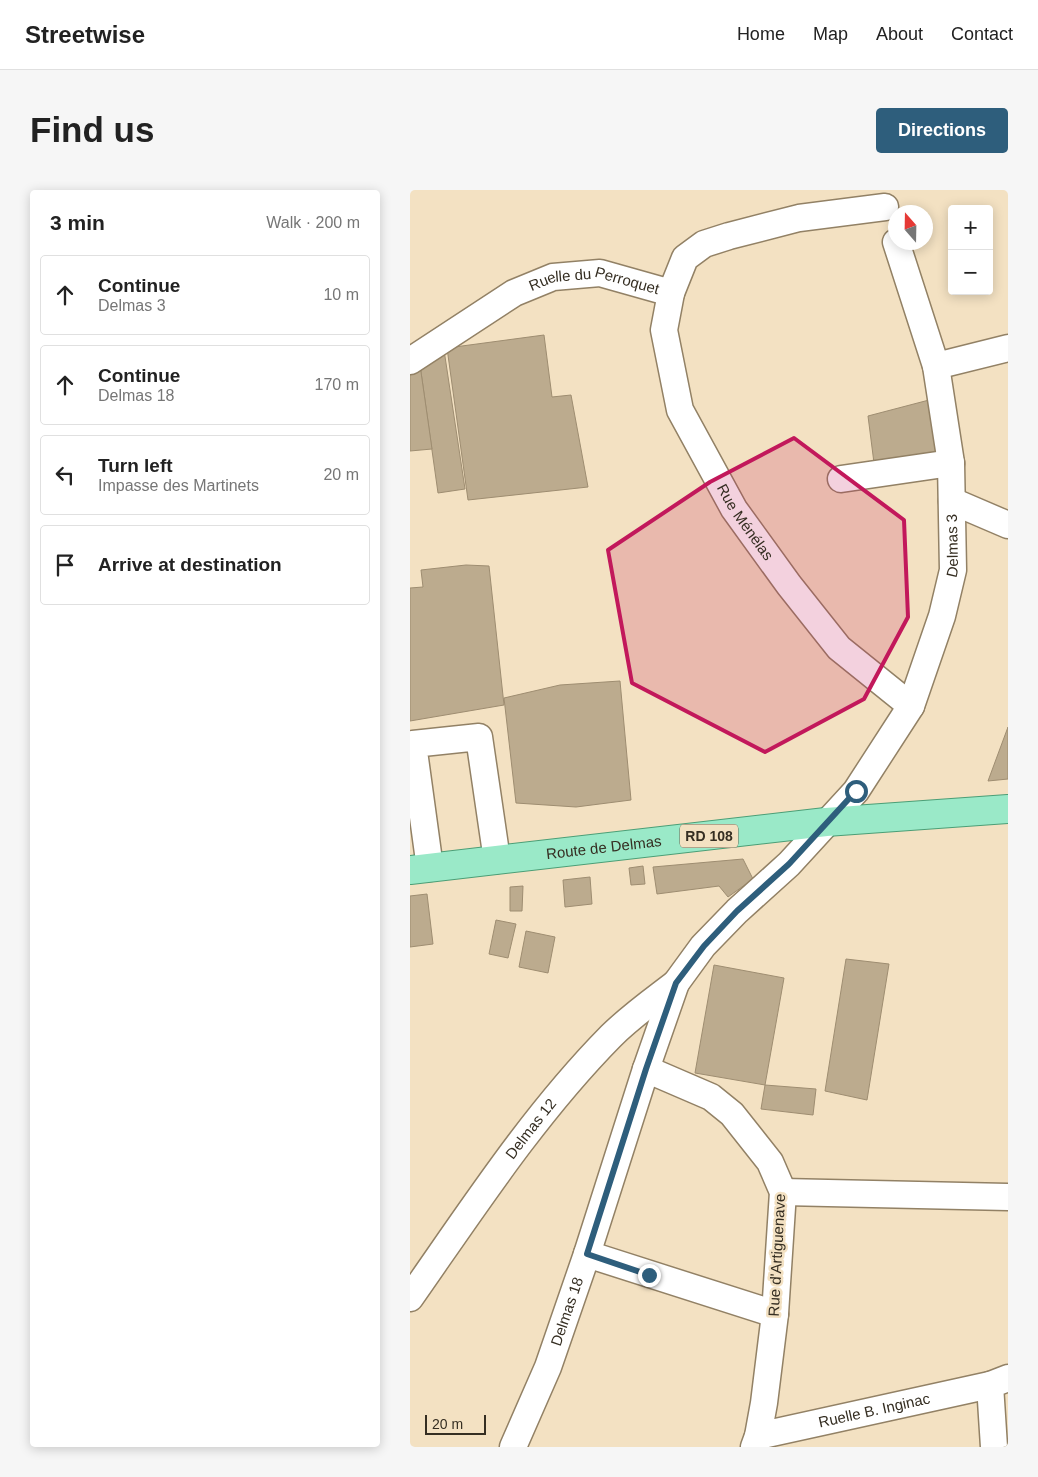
<!DOCTYPE html>
<meta charset="utf-8">
<style>
:root{--surface:#fff;--page:#f6f6f6;--text:#222;--muted:#767676;--line:#e0e0e0;--accent:#2e5e7c}
body{margin:0;font-family:Arial,sans-serif;background:var(--page);color:var(--text)}
.controls{position:absolute;right:15px;top:15px;display:grid;overflow:hidden;border-radius:5px;box-shadow:0 2px 12px #0003}
.controls button{width:45px;height:45px;display:grid;place-items:center;padding:0;border:0;border-bottom:1px solid var(--line);background:var(--surface);color:var(--text);font:25px sans-serif}
.compass{position:absolute;left:478px;top:15px;width:45px;height:45px;border-radius:50%;background:var(--surface);box-shadow:0 2px 12px #0003;rotate:340deg}
.scale{position:absolute;left:15px;bottom:12px;width:61px;box-sizing:border-box;padding-left:5px;border:2px solid #352e22;border-top:0;font-size:14px;line-height:18px;white-space:nowrap;color:#352e22;-webkit-text-stroke:4px #f3e1c2;paint-order:stroke}
.stop{position:absolute;width:15px;height:15px;margin:-11px;border:4px solid #2e5e7c;border-radius:50%;background:#fff}
.stop.end{background:#2e5e7c;border-color:#fff;box-shadow:0 1px 5px #0008}
.list{margin:0;padding:0;list-style:none}
h2{display:flex;justify-content:space-between;align-items:center;height:65px;margin:0;padding:0 20px;font-size:21px}
h2 small{font-size:16px;font-weight:400;color:var(--muted)}
.list li{display:grid;grid-template-columns:32px 1fr auto;gap:15px;align-items:center;box-sizing:border-box;height:80px;margin:0 10px 10px;padding:0 10px;border:1px solid var(--line);border-radius:5px}
.list b{display:block;font-size:19px;white-space:nowrap}
.list p{margin:0;font-size:16px;white-space:nowrap;color:var(--muted)}
.list em{font-size:16px;font-style:normal;color:var(--muted)}
.icon{flex:none;width:28px;height:28px;fill:none;stroke:currentColor;stroke-width:2;stroke-linecap:round;stroke-linejoin:round}
.map{position:relative;flex:none;width:598px;height:1257px;overflow:hidden;border-radius:5px}
header{display:flex;align-items:center;gap:30px;box-sizing:border-box;height:70px;padding:0 25px;background:var(--surface);border-bottom:1px solid var(--line)}
header strong{font-size:24px}
nav{display:flex;gap:28px;margin-inline-start:auto;font-size:18px}
.intro{display:flex;align-items:center;justify-content:space-between;box-sizing:border-box;height:120px;padding:0 30px}
h1{margin:0;font-size:35px}
.button{padding:12px 22px;border-radius:5px;background:var(--accent);color:#fff;font-size:18px;font-weight:700}
main{display:flex;gap:30px;padding:0 30px}
aside{flex:1;background:var(--surface);border-radius:5px;box-shadow:0 2px 12px #0003}
.map>svg:first-child{display:block}
.building{fill:#bcab8e;stroke:#9e8d71}
.lines{fill:none;stroke-linecap:round;stroke-linejoin:round}
.minor-casing{stroke:#928165;stroke-width:29}
.major-casing{stroke:#4b9e76;stroke-width:30}
.minor{stroke:#fff;stroke-width:26}
.major{stroke:#9ae9c8;stroke-width:28}
.route{stroke:#2e5e7c;stroke-width:6}
.marked{fill:#c2185b;fill-opacity:0.2;stroke:#c2185b;stroke-width:4;stroke-linejoin:round}
.labels{text-anchor:middle;stroke-width:5;stroke-linejoin:round;paint-order:stroke}
.shield{fill:#f3e1c2;stroke:#6e6452;stroke-width:1}
.shield-label{font-size:14px;font-weight:bold;fill:#352e22}
.street-label{font-size:15px;fill:#352e22;stroke:#f3e1c2}
</style>
<header>
<strong>Streetwise</strong>
<nav><a>Home</a><a>Map</a><a>About</a><a>Contact</a></nav>
</header>
<div class="intro"><h1>Find us</h1><a class="button">Directions</a></div>
<main>
<aside>
<h2>3 min<small>Walk · 200 m</small></h2>
<ul class="list">
<li><svg class="icon" aria-label="ahead" viewBox="0 0 24 24"><path d="M12 20V5M6 11l6-6 6 6"/></svg><div><b>Continue</b><p>Delmas 3</p></div><em>10 m</em></li>
<li><svg class="icon" aria-label="ahead" viewBox="0 0 24 24"><path d="M12 20V5M6 11l6-6 6 6"/></svg><div><b>Continue</b><p>Delmas 18</p></div><em>170 m</em></li>
<li><svg class="icon" aria-label="left" viewBox="0 0 24 24"><path d="M17 20v-9H6M10 6l-5 5 5 5"/></svg><div><b>Turn left</b><p>Impasse des Martinets</p></div><em>20 m</em></li>
<li><svg class="icon" aria-label="arrive" viewBox="0 0 24 24"><path d="M6 21V4h12l-3 4 3 4H6"/></svg><div><b>Arrive at destination</b></div></li>
</ul>
</aside>
<div class="map">
<svg width="598" height="1257" viewBox="0 0 598 1257">
<rect width="100%" height="100%" fill="#f3e1c2"/>
<!-- building -->
<g class="building">
<polygon points="134,145 142,207 161,205 178,297 58,310 37,158"/>
<polygon points="34,160 55,299 28,303 10,175"/>
<polygon points="10,175 22,259 0,261 0,181"/>
<polygon points="519,210 528,264 464,273 458,226"/>
<polygon points="56,375 79,376 94,515 0,531 0,398 13,397 11,380"/>
<polygon points="210,491 221,610 166,617 106,613 94,508 150,495"/>
<polygon points="598,537 598,589 578,591"/>
<polygon points="333,669 343,689 318,707 309,696 247,704 243,677"/>
<polygon points="233,676 235,694 221,695 219,678"/>
<polygon points="180,687 182,714 155,717 153,690"/>
<polygon points="113,696 112,721 100,721 100,697"/>
<polygon points="17,704 23,754 0,757 0,706"/>
<polygon points="86,730 106,734 98,768 79,764"/>
<polygon points="116,741 145,747 138,783 109,777"/>
<polygon points="436,769 479,774 457,910 415,901"/>
<polygon points="304,775 374,788 355,895 285,883"/>
<polygon points="355,895 406,899 403,925 351,919"/>
</g>
<g class="lines">
<!-- minor casing -->
<g class="minor-casing">
<g id="minor">
<path id="s1" d="M 261,103 L 254,140 L 270,220 L 324,319 L 379,395 L 429,458 L 501,516"/>
<path id="s2" d="M 0,171 L 104,103 L 143,87 L 190,83 L 261,103 L 275,68 L 294,54 L 319,46 L 389,28 L 475,17"/>
<polyline points="526,176 598,158"/>
<polyline points="431,289 541,273"/>
<polyline points="542,311 598,335"/>
<polyline points="20,678 3,554 69,547 87,670"/>
<polyline points="236,879 301,907 322,924 360,972 373,1002 365,1124 354,1213 348,1246 344,1257"/>
<polyline points="373,1002 598,1007"/>
<polyline points="177,1064 365,1124"/>
<path id="s3" d="M 0,1108 C 63,1018 124,924 201,846 C 221,826 244,810 266,793"/>
<path id="s4" d="M 348,1246 L 580,1195"/>
<path id="s5" d="M 103,1257 L 138,1177 L 177,1064 L 236,879 L 266,793 L 293,756 L 327,721 L 379,674 L 446,601 L 501,516 L 532,426 L 543,380 L 541,273 L 526,176 L 486,52"/>
<polyline points="584,1257 580,1195 598,1188"/>
</g>
</g>
<!-- major casing -->
<g class="major-casing">
<g id="major">
<path id="s6" d="M 0,680 L 416,632 L 598,619"/>
</g>
</g>
<!-- minor -->
<use href="#minor" class="minor"/>
<!-- major -->
<use href="#major" class="major"/>
</g>
<g class="lines">
<!-- route -->
<polyline class="route" points="239,1085 177,1064 236,879 266,793 294,756 327,721 379,674 446,601"/>
</g>
<!-- marked area -->
<path class="marked" d="M 384,248 L 494,330 L 498,427 L 454,509 L 355,562 L 222,493 L 198,360 L 300,292 Z"/>
<g class="labels">
<!-- shield labels -->
<rect class="shield" x="270" y="634.5" width="58" height="23" rx="4"/>
<g class="shield-label">
<text x="299" y="651">RD 108</text>
</g>
<!-- street labels -->
<g class="street-label">
<text dy="5" stroke="none"><textPath href="#s2" startOffset="208">Ruelle du Perroquet</textPath></text>
<text dy="5" stroke="none"><textPath href="#s1" startOffset="249">Rue Ménélas</textPath></text>
<text dy="5" stroke="none"><textPath href="#s5" startOffset="1024">Delmas 3</textPath></text>
<text dy="5" stroke="none"><textPath href="#s6" startOffset="195">Route de Delmas</textPath></text>
<text dy="5" stroke="none"><textPath href="#s3" startOffset="208">Delmas 12</textPath></text>
<text transform="translate(367 1065) rotate(-87)" y="5">Rue d'Artiguenave</text>
<text dy="5" stroke="none"><textPath href="#s5" startOffset="146">Delmas 18</textPath></text>
<text dy="5" stroke="none"><textPath href="#s4" startOffset="119">Ruelle B. Inginac</textPath></text>
</g>
</g>
</svg>
<div class="controls">
<button>+</button>
<button>−</button>
</div>
<svg class="compass" viewBox="-18 -18 36 36"><path d="M0-13l5 13h-10z" fill="#e53935"/><path d="M0 13l5-13h-10z" fill="#767676"/></svg>
<div class="scale">20 m</div>
<div class="stop" style="left:446px;top:601px"></div>
<div class="stop end" style="left:239px;top:1085px"></div>
</div>
</main>
